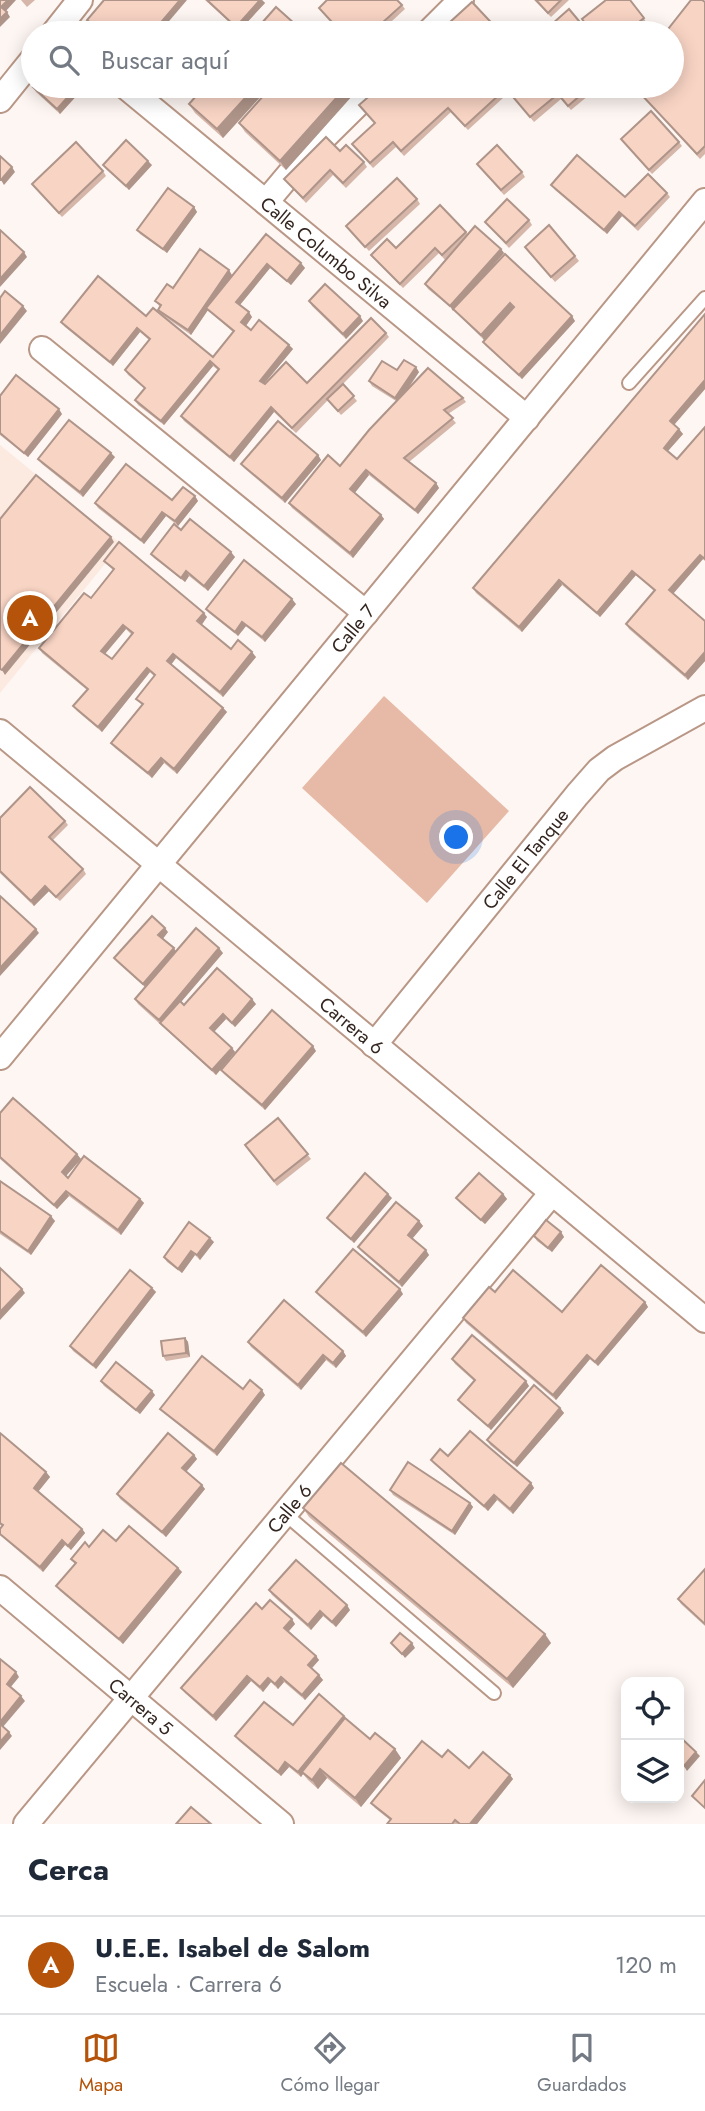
<!DOCTYPE html>
<html lang="es">
<meta charset="utf-8">
<style>
:root{--surface:#fff;--page:#f2f2f3;--text:#1f2937;--muted:#747a83;--line:#e0e1e3;--accent:#b45309}
body{margin:0;font-family:Jost,sans-serif;background:var(--page);color:var(--text)}
.controls{position:absolute;right:21px;bottom:21px;display:grid;overflow:hidden;border-radius:14px;box-shadow:0 4px 18px #0003}
.controls button{width:63px;height:63px;display:grid;place-items:center;padding:0;border:0;border-bottom:2px solid var(--line);background:var(--surface);color:var(--text);font:35px sans-serif}
.you{position:absolute;left:457px;top:838px;width:24px;height:24px;margin:-18px;border:5px solid #fff;border-radius:50%;background:#1a73e8;box-shadow:0 0 0 10px #1a73e833}
.badge{display:grid;place-items:center;width:46px;height:46px;border-radius:50%;background:var(--accent);color:#fff;font-size:23px;font-weight:700}
.pin{position:absolute;translate:-50% -50%;border:4px solid #fff;box-shadow:0 2px 7px #0006}
.list{margin:0;padding:0;list-style:none}
h2{display:flex;justify-content:space-between;align-items:center;height:91px;margin:0;padding:0 28px;font-size:30px}
h2 small{font-size:23px;font-weight:400;color:var(--muted)}
.list li{display:grid;grid-template-columns:46px 1fr auto;gap:21px;align-items:center;box-sizing:border-box;height:98px;padding:0 28px;border-top:2px solid var(--line)}
.list b{display:block;font-size:26px;white-space:nowrap}
.list p{margin:0;font-size:23px;white-space:nowrap;color:var(--muted)}
.list em{font-size:23px;font-style:normal;color:var(--muted)}
.icon{flex:none;width:38px;height:38px;fill:none;stroke:currentColor;stroke-width:2;stroke-linecap:round;stroke-linejoin:round}
.map{position:relative;flex:none;width:705px;height:1824px;overflow:hidden}
.search{position:absolute;background:var(--surface);box-shadow:0 4px 18px #0003;left:21px;right:21px;top:21px;height:77px;display:flex;align-items:center;gap:18px;box-sizing:border-box;padding:0 24px;border-radius:38px;color:var(--muted);font-size:26px}
.sheet{height:189px;background:var(--surface)}
nav{display:flex;justify-content:space-around;align-items:center;box-sizing:border-box;height:98px;border-top:2px solid var(--line);background:var(--surface);font-size:19px;color:var(--muted)}
nav a{display:grid;justify-items:center;gap:4px}
nav .on{color:var(--accent)}
.map>svg:first-child{display:block}
.built{fill:#fceae1}
.green{fill:#e6baa6}
.lines{fill:none;stroke-linecap:round;stroke-linejoin:round}
.lane-casing{stroke:#b99786;stroke-width:16}
.street-casing{stroke:#b99786;stroke-width:28}
.lane{stroke:#fff;stroke-width:12}
.street{stroke:#fff;stroke-width:24}
.wall{fill:#d5b6a9;fill-rule:evenodd}
.shaded-wall{fill:#ae9489}
.building{fill:#f8d4c4;stroke:#ae9489;stroke-width:2;fill-rule:evenodd}
.labels{text-anchor:middle;stroke-width:5;stroke-linejoin:round;paint-order:stroke}
.street-label{font-size:19px;fill:#33251f;stroke:#fef6f2}
</style>
<div class="map">
<svg width="705" height="1824" viewBox="0 0 705 1824">
<rect width="100%" height="100%" fill="#fef6f2"/>
<!-- built -->
<polygon class="built" points="0,445 121,544 0,693"/>
<!-- green -->
<polygon class="green" points="384,696 509,811 427,903 302,788"/>
<g class="lines">
<!-- lane casing -->
<g class="lane-casing">
<g id="lane">
<polyline points="629,383 705,298"/>
<polyline points="284,1513 494,1693"/>
</g>
</g>
<!-- street casing -->
<g class="street-casing">
<g id="street">
<polyline points="54,33 80,0"/>
<polyline points="428,33 461,0"/>
<path id="s1" d="M 125,86 L 527,418"/>
<polyline points="0,100 33,59"/>
<polyline points="266,202 303,158 376,86"/>
<polyline points="42,349 366,613"/>
<path id="s2" d="M 0,732 L 705,1320"/>
<path id="s3" d="M 374,1045 L 577,795 L 599,770 L 615,758 L 705,708"/>
<path id="s4" d="M 0,1057 L 705,201"/>
<path id="s5" d="M 0,1588 L 281,1824"/>
<path id="s6" d="M 26,1824 L 552,1193"/>
</g>
</g>
<!-- lane -->
<use href="#lane" class="lane"/>
<!-- street -->
<use href="#street" class="street"/>
</g>
<!-- wall -->
<g class="wall">
<polygon points="21,0 35,0 27,7"/>
<polygon points="205,0 262,0 265,3 239,31"/>
<polygon points="534,0 569,0 551,17"/>
<polygon points="630,0 647,23 634,33 593,33"/>
<polygon points="705,2 705,154 700,159 638,91 672,86"/>
<polygon points="402,5 405,9 379,33 341,33 319,8"/>
<polygon points="196,86 270,86 223,138 195,113 189,104 201,90"/>
<polygon points="381,86 505,86 498,92 503,98 468,130 451,112 404,156 396,147 373,168 352,144 375,123 359,105"/>
<polygon points="514,86 600,86 571,110 561,99 534,122 508,91"/>
<polygon points="33,87 79,93 60,114 36,92"/>
<polygon points="360,87 286,170 245,132 239,123"/>
<polygon points="621,139 679,142 682,146 652,174"/>
<polygon points="340,151 364,162 367,167 346,188 333,175 306,203 284,179"/>
<polygon points="477,164 522,172 525,177 504,195"/>
<polygon points="103,165 152,165 129,190 107,170"/>
<polygon points="103,171 106,176 62,217 32,184"/>
<polygon points="551,185 625,197 667,193 670,197 638,231 622,216 607,234 555,190"/>
<polygon points="417,199 420,204 369,251 346,226"/>
<polygon points="194,207 197,212 167,253 140,234 137,230"/>
<polygon points="529,220 532,225 509,248 485,222"/>
<polygon points="466,232 468,235 501,249 504,253 484,276 575,321 522,379 486,346 483,342 513,308 484,340 454,310 428,289 425,284 445,260 439,253 403,288 371,255"/>
<path d="M 266,234 L 305,268 L 291,285 L 270,268 L 240,305 L 252,317 L 246,326 L 251,330 L 289,345 L 293,349 L 264,384 L 307,383 L 386,333 L 389,337 L 343,384 L 357,401 L 341,415 L 328,400 L 296,433 L 274,412 L 234,462 L 184,421 L 181,416 L 218,370 L 213,366 L 164,425 L 138,405 L 135,400 L 145,389 L 128,375 L 125,370 L 149,340 L 140,332 L 113,366 L 65,327 L 61,322 L 161,314 L 158,310 L 160,307 L 155,301 L 173,288 L 232,275 L 226,284 ZM 208,310 L 233,332 L 213,357 L 161,314 L 191,335 Z"/>
<polygon points="525,247 575,256 579,261 555,282"/>
<polygon points="309,301 363,321 346,339 312,306"/>
<polygon points="705,314 705,389 674,425 683,434 668,451 677,459 705,427 705,561 703,559 673,594 705,621 705,661 688,680 629,629 626,624 654,591 636,575 600,617 562,585 522,632 476,593 473,588"/>
<polygon points="397,370 419,372 408,389 463,398 466,402 448,414 456,423 409,462 436,483 439,488 418,514 369,475 354,493 381,515 384,519 353,558 292,508 289,503 340,466 396,401 372,386 369,381"/>
<polygon points="0,396 62,414 28,457 0,435"/>
<polygon points="318,455 321,460 285,503 244,468 241,464"/>
<polygon points="115,457 83,497 42,464 38,459"/>
<polygon points="195,496 198,501 178,526 166,516 144,544 98,508 95,503 172,500"/>
<polygon points="181,530 235,557 208,591 189,576 185,582 154,558 151,554"/>
<path d="M 104,561 L 207,617 L 201,624 L 231,649 L 256,657 L 223,697 L 176,658 L 171,665 L 223,708 L 227,712 L 177,774 L 164,763 L 152,778 L 115,748 L 111,743 L 142,705 L 136,699 L 154,676 L 150,672 L 102,732 L 77,711 L 73,706 L 87,690 L 42,653 L 39,648 L 91,598 L 113,570 ZM 126,629 L 132,635 L 112,659 L 105,654 Z"/>
<polygon points="296,604 265,642 246,626 238,636 209,613 206,609"/>
<polygon points="0,818 65,821 68,825 53,840 83,869 86,874 60,901 49,891 34,906 0,873"/>
<polygon points="168,932 162,939 176,952 223,953 181,1002 184,1005 256,1004 235,1027 226,1019 214,1031 232,1048 235,1052 216,1075 138,1004 135,999 145,987 118,963 114,958"/>
<polygon points="316,1051 265,1110 224,1074 221,1070"/>
<polygon points="0,1113 81,1159 66,1176 68,1178 140,1199 144,1203 121,1235 69,1196 57,1209 0,1159"/>
<polygon points="278,1118 311,1159 277,1186 248,1150"/>
<polygon points="0,1181 55,1221 31,1255 0,1234"/>
<polygon points="503,1194 507,1199 485,1224 460,1203 456,1198"/>
<polygon points="392,1198 354,1243 330,1222 327,1218"/>
<polygon points="419,1221 423,1226 412,1239 429,1255 402,1287 361,1251 358,1247"/>
<polygon points="561,1232 564,1237 552,1252 537,1241 534,1236"/>
<polygon points="214,1242 200,1260 195,1255 182,1273 167,1262 164,1257"/>
<polygon points="152,1288 156,1292 96,1369 73,1351 70,1346"/>
<polygon points="316,1292 403,1294 366,1337 319,1296"/>
<polygon points="495,1292 562,1312 645,1302 648,1307 598,1366 590,1359 556,1400 466,1323 463,1318"/>
<polygon points="185,1338 188,1342 190,1357 166,1361 163,1356"/>
<polygon points="248,1342 343,1351 346,1356 336,1368 326,1360 301,1390 251,1347"/>
<polygon points="452,1359 529,1386 491,1430 461,1404 458,1400 474,1381 455,1364"/>
<polygon points="101,1381 155,1395 140,1414 104,1386"/>
<polygon points="243,1389 265,1395 217,1456 164,1413 160,1409"/>
<polygon points="560,1408 564,1413 517,1467 490,1445 487,1440"/>
<polygon points="0,1433 46,1472 50,1477 38,1492 82,1529 85,1533 71,1550 65,1545 43,1572 0,1535 0,1529 2,1526 0,1525"/>
<polygon points="194,1455 197,1459 186,1472 205,1489 166,1537 120,1499 117,1494"/>
<polygon points="448,1456 531,1483 534,1488 513,1514 497,1500 488,1511 434,1464 431,1460"/>
<polygon points="390,1490 470,1503 473,1507 455,1535 393,1495"/>
<polygon points="303,1508 551,1643 513,1688 309,1517"/>
<polygon points="89,1547 178,1568 182,1572 123,1644 60,1591 56,1586 75,1564 71,1559"/>
<polygon points="705,1569 705,1626 681,1604 678,1599"/>
<polygon points="269,1590 350,1610 336,1627 323,1616 311,1630 272,1595"/>
<polygon points="262,1609 295,1624 289,1631 316,1656 319,1660 312,1668 323,1680 305,1700 284,1682 278,1689 271,1682 263,1692 251,1681 216,1721 185,1693 181,1688"/>
<polygon points="347,1720 370,1739 395,1749 401,1758 361,1807 327,1778 318,1789 308,1780 303,1774 301,1777 289,1767 281,1776 239,1741 235,1736 293,1725"/>
<polygon points="442,1757 469,1768 510,1775 513,1779 477,1824 387,1824 390,1820 375,1808 371,1803"/>
</g>
<!-- shaded-wall -->
<g class="shaded-wall">
<polygon points="8,0 16,0 5,12 1,7"/>
<polygon points="180,0 187,0 159,33 152,33"/>
<polygon points="260,0 262,0 265,3 239,31 236,27"/>
<polygon points="7,12 10,17 0,27 0,19"/>
<polygon points="256,86 270,86 223,138 217,129"/>
<polygon points="347,86 360,86 360,87 286,170 280,161"/>
<polygon points="76,88 79,93 60,114 57,109"/>
<polygon points="148,161 152,165 129,190 126,186"/>
<polygon points="12,167 15,172 4,185 1,180"/>
<polygon points="194,207 197,212 167,253 163,249"/>
<polygon points="619,212 622,216 607,234 604,230"/>
<polygon points="501,249 504,253 453,311 450,306"/>
<polygon points="24,252 27,257 0,287 0,279"/>
<polygon points="301,263 305,268 291,285 287,281"/>
<polygon points="267,264 270,268 239,306 236,302"/>
<polygon points="229,270 232,275 208,310 206,308 208,310 191,335 188,330"/>
<polygon points="510,303 513,308 484,340 481,335"/>
<polygon points="23,306 27,311 0,344 0,335"/>
<polygon points="249,312 252,317 245,327 241,322"/>
<polygon points="360,316 363,321 346,339 343,334"/>
<polygon points="572,316 575,321 522,379 519,375"/>
<polygon points="137,328 140,332 113,366 110,362"/>
<polygon points="289,345 293,349 263,385 260,381"/>
<polygon points="210,361 213,366 164,425 161,421"/>
<polygon points="416,367 419,372 398,403 395,398"/>
<polygon points="705,380 705,389 673,426 670,421"/>
<polygon points="271,407 274,412 234,462 230,457"/>
<polygon points="59,409 62,414 28,457 24,453"/>
<polygon points="679,429 683,434 667,452 664,448"/>
<polygon points="111,453 115,457 83,497 80,492"/>
<polygon points="318,455 321,460 285,503 282,498"/>
<polygon points="366,470 369,475 354,494 350,489"/>
<polygon points="436,483 439,488 418,514 415,510"/>
<polygon points="195,496 198,501 178,526 175,521"/>
<polygon points="162,512 166,516 144,544 141,540"/>
<polygon points="381,515 384,519 353,558 350,553"/>
<polygon points="111,537 114,542 5,675 2,670"/>
<polygon points="231,552 235,557 208,591 204,586"/>
<polygon points="700,555 703,559 672,595 669,590"/>
<polygon points="186,571 189,576 185,582 181,578"/>
<polygon points="632,571 636,575 600,617 597,613"/>
<polygon points="559,580 562,585 522,632 519,627"/>
<polygon points="292,599 296,604 265,642 262,637"/>
<polygon points="204,613 207,617 201,626 197,621"/>
<polygon points="242,622 246,626 238,636 235,632"/>
<polygon points="123,625 126,629 104,655 101,651"/>
<polygon points="252,652 256,657 223,697 220,692"/>
<polygon points="705,652 705,661 688,680 685,675"/>
<polygon points="173,654 176,658 170,666 167,661"/>
<polygon points="147,668 150,672 102,732 98,727"/>
<polygon points="223,708 227,712 177,774 174,769"/>
<polygon points="161,758 164,763 152,778 148,773"/>
<polygon points="45,886 49,891 34,906 31,901"/>
<polygon points="165,928 168,932 162,940 158,935"/>
<polygon points="36,929 39,933 0,976 0,968"/>
<polygon points="174,948 177,953 146,988 143,984"/>
<polygon points="219,948 223,953 162,1024 159,1020"/>
<polygon points="252,999 256,1004 235,1027 232,1023"/>
<polygon points="223,1014 226,1019 214,1032 210,1028"/>
<polygon points="313,1046 316,1051 265,1110 262,1105"/>
<polygon points="232,1048 235,1052 216,1075 212,1070"/>
<polygon points="77,1154 81,1159 65,1177 62,1172"/>
<polygon points="66,1191 69,1196 57,1209 54,1205"/>
<polygon points="388,1194 392,1198 354,1243 351,1239"/>
<polygon points="503,1194 507,1199 485,1224 481,1220"/>
<polygon points="140,1199 144,1203 121,1235 118,1230"/>
<polygon points="51,1216 55,1221 31,1255 28,1251"/>
<polygon points="419,1221 423,1226 411,1240 408,1235"/>
<polygon points="561,1232 564,1237 552,1252 548,1248"/>
<polygon points="210,1238 214,1242 200,1260 197,1255"/>
<polygon points="426,1250 429,1255 402,1287 399,1282"/>
<polygon points="191,1251 195,1255 182,1273 178,1269"/>
<polygon points="152,1288 156,1292 96,1369 93,1365"/>
<polygon points="22,1289 25,1293 0,1320 0,1312"/>
<polygon points="400,1289 403,1294 366,1337 363,1332"/>
<polygon points="645,1302 648,1307 598,1366 595,1362"/>
<polygon points="185,1338 188,1342 190,1357 186,1353"/>
<polygon points="343,1351 346,1356 336,1368 333,1363"/>
<polygon points="323,1355 326,1360 301,1390 298,1385"/>
<polygon points="587,1355 590,1359 556,1400 553,1395"/>
<polygon points="526,1381 529,1386 491,1430 488,1426"/>
<polygon points="262,1390 265,1395 217,1456 214,1451"/>
<polygon points="152,1391 155,1395 140,1414 136,1410"/>
<polygon points="560,1408 564,1413 517,1467 514,1463"/>
<polygon points="194,1455 197,1459 185,1473 182,1468"/>
<polygon points="46,1472 50,1477 37,1493 34,1488"/>
<polygon points="531,1483 534,1488 513,1514 510,1509"/>
<polygon points="202,1485 205,1489 166,1537 162,1532"/>
<polygon points="494,1495 497,1500 488,1511 484,1506"/>
<polygon points="470,1503 473,1507 455,1535 452,1531"/>
<polygon points="82,1529 85,1533 71,1550 68,1546"/>
<polygon points="62,1540 65,1545 43,1572 40,1567"/>
<polygon points="178,1568 182,1572 123,1644 119,1639"/>
<polygon points="347,1605 350,1610 336,1627 332,1622"/>
<polygon points="320,1611 323,1616 311,1630 308,1625"/>
<polygon points="292,1619 295,1624 288,1632 284,1628"/>
<polygon points="545,1634 551,1643 513,1688 507,1679"/>
<polygon points="412,1643 415,1648 405,1658 402,1654"/>
<polygon points="316,1656 319,1660 311,1669 308,1665"/>
<polygon points="16,1672 19,1677 10,1688 7,1684"/>
<polygon points="319,1675 323,1680 305,1700 302,1695"/>
<polygon points="247,1676 251,1681 216,1721 213,1716"/>
<polygon points="281,1677 284,1682 278,1689 275,1684"/>
<polygon points="268,1678 271,1682 263,1692 260,1687"/>
<polygon points="21,1696 25,1701 2,1728 0,1725 0,1722"/>
<polygon points="344,1716 347,1720 302,1772 303,1774 301,1777 298,1772"/>
<polygon points="9,1732 12,1736 0,1750 0,1742"/>
<polygon points="395,1749 401,1758 361,1807 355,1798"/>
<polygon points="696,1752 700,1756 687,1771 684,1766"/>
<polygon points="285,1762 289,1767 281,1776 278,1772"/>
<polygon points="320,1769 327,1778 318,1789 312,1780"/>
<polygon points="510,1775 513,1779 477,1824 470,1824"/>
</g>
<!-- building -->
<g class="building">
<polygon points="0,0 8,0 1,7 7,12 0,19"/>
<polygon points="104,0 180,0 152,33 103,33 87,20"/>
<polygon points="207,0 260,0 236,27"/>
<polygon points="327,0 397,0 402,5 371,33 342,33 319,8"/>
<polygon points="536,0 561,0 548,13"/>
<polygon points="606,0 630,0 644,18 625,33 593,33 582,19"/>
<polygon points="691,0 702,0 705,2 705,146 697,154 638,91 643,86 672,86 672,33 665,33"/>
<polygon points="472,2 501,33 438,33"/>
<polygon points="276,7 305,33 253,33"/>
<polygon points="569,9 589,33 560,33 552,24"/>
<polygon points="213,27 220,33 207,33"/>
<polygon points="187,29 192,33 183,33"/>
<polygon points="34,86 73,86 76,88 57,109 33,87"/>
<polygon points="205,86 256,86 217,129 189,104"/>
<polygon points="272,86 347,86 280,161 239,123"/>
<polygon points="381,86 496,86 494,88 500,94 465,126 448,108 401,151 393,142 370,163 352,144 375,123 359,105"/>
<polygon points="514,86 591,86 568,106 558,94 530,117 508,91"/>
<polygon points="651,111 679,142 649,170 621,139"/>
<polygon points="326,137 340,151 346,145 364,162 343,183 330,170 303,198 284,179"/>
<polygon points="126,140 148,161 126,186 103,165"/>
<polygon points="76,142 103,171 59,213 32,184"/>
<polygon points="497,145 522,172 501,190 477,164"/>
<polygon points="577,155 625,197 648,174 667,193 635,226 619,212 604,230 551,185"/>
<polygon points="0,156 12,167 1,180 0,180"/>
<polygon points="397,178 417,199 365,247 346,226"/>
<polygon points="168,188 194,207 163,249 137,230"/>
<polygon points="507,199 529,220 506,243 485,222"/>
<polygon points="440,205 466,232 442,255 435,248 400,284 371,255 387,239 396,248"/>
<polygon points="549,225 575,256 551,277 525,247"/>
<polygon points="475,226 501,249 450,306 425,284"/>
<polygon points="0,230 24,252 0,279"/>
<polygon points="266,234 301,263 287,281 267,264 236,302 249,312 241,322 251,330 259,320 289,345 260,381 265,384 286,362 307,383 371,318 386,333 292,428 271,407 230,457 181,416 219,369 210,361 161,421 135,400 145,388 125,370 150,339 137,328 110,362 61,322 98,276 146,316 153,308 213,357 234,331 206,308"/>
<polygon points="200,249 229,270 188,330 158,310 161,305 155,301 167,284 173,288"/>
<polygon points="505,254 572,316 519,375 483,342 514,307 510,303 481,335 453,309"/>
<polygon points="325,284 360,316 343,334 309,301"/>
<polygon points="5,291 23,306 0,335 0,298"/>
<polygon points="705,314 705,380 670,421 679,429 664,448 677,459 705,427 705,559 700,555 669,590 705,621 705,652 685,675 626,624 655,590 632,571 597,613 559,580 519,627 473,588"/>
<polygon points="404,360 416,367 395,398 369,381 382,361 397,370"/>
<polygon points="428,368 463,398 444,410 453,418 404,458 436,483 415,510 366,470 350,489 381,515 350,553 289,503 328,455 340,466 369,430"/>
<polygon points="16,375 59,409 24,453 0,433 0,396"/>
<polygon points="343,384 354,396 338,411 327,399"/>
<polygon points="69,420 111,453 80,492 38,459"/>
<polygon points="278,421 318,455 282,498 241,464"/>
<polygon points="126,464 172,500 183,487 195,496 175,521 162,512 141,540 95,503"/>
<polygon points="36,475 111,537 2,670 0,669 0,519"/>
<polygon points="190,519 231,552 204,586 186,571 181,578 151,554 174,524 181,530"/>
<path d="M 119,542 L 204,613 L 197,621 L 231,649 L 238,640 L 252,652 L 220,692 L 173,654 L 167,661 L 223,708 L 174,769 L 161,758 L 148,773 L 111,743 L 143,704 L 136,699 L 155,675 L 147,668 L 98,727 L 73,706 L 88,689 L 39,648 L 84,593 L 91,598 L 114,569 L 104,561 ZM 123,625 L 133,633 L 112,659 L 101,651 Z"/>
<polygon points="244,560 292,599 262,637 242,622 235,632 206,609"/>
<polygon points="30,787 65,821 49,837 83,869 56,897 45,886 31,901 0,871 0,818"/>
<polygon points="0,896 36,929 0,968"/>
<polygon points="152,916 165,928 158,935 174,948 143,984 114,958"/>
<polygon points="196,928 219,948 159,1020 135,999"/>
<polygon points="217,968 252,999 232,1023 223,1014 210,1028 232,1048 212,1070 160,1023 180,1001 184,1005"/>
<polygon points="272,1010 313,1046 262,1105 221,1070"/>
<polygon points="13,1098 77,1154 62,1172 68,1178 84,1156 140,1199 118,1230 66,1191 54,1205 0,1157 0,1113"/>
<polygon points="278,1118 308,1154 274,1181 245,1145"/>
<polygon points="365,1173 388,1194 351,1239 327,1218"/>
<polygon points="479,1173 503,1194 481,1220 456,1198"/>
<polygon points="0,1181 51,1216 28,1251 0,1231"/>
<polygon points="396,1202 419,1221 408,1235 426,1250 399,1282 358,1247"/>
<polygon points="546,1220 561,1232 548,1248 534,1236"/>
<polygon points="189,1222 210,1238 197,1255 191,1251 178,1269 164,1257"/>
<polygon points="353,1249 400,1289 363,1332 316,1292"/>
<polygon points="601,1265 645,1302 595,1362 587,1355 553,1395 463,1318 489,1287 495,1292 513,1270 562,1312"/>
<polygon points="0,1268 22,1289 0,1312"/>
<polygon points="130,1270 152,1288 93,1365 70,1346"/>
<polygon points="284,1300 343,1351 333,1363 323,1355 298,1385 248,1342"/>
<polygon points="472,1335 526,1381 488,1426 458,1400 475,1380 452,1359"/>
<polygon points="185,1338 186,1353 163,1356 161,1341"/>
<polygon points="202,1356 243,1389 250,1380 262,1390 214,1451 160,1409"/>
<polygon points="116,1362 152,1391 136,1410 101,1381"/>
<polygon points="534,1385 560,1408 514,1463 487,1440"/>
<polygon points="470,1431 531,1483 510,1509 494,1495 484,1506 431,1460 440,1449 448,1456"/>
<polygon points="0,1433 46,1472 34,1488 82,1529 68,1546 62,1540 40,1567 0,1534 0,1529 3,1525 0,1523"/>
<polygon points="168,1433 194,1455 182,1468 202,1485 162,1532 117,1494"/>
<polygon points="408,1462 470,1503 452,1531 390,1490"/>
<polygon points="341,1463 545,1634 507,1679 303,1508"/>
<polygon points="129,1526 178,1568 119,1639 56,1586 76,1563 71,1559 85,1542 89,1547 103,1530 116,1541"/>
<polygon points="296,1560 347,1605 332,1622 320,1611 308,1625 269,1590"/>
<polygon points="705,1569 705,1624 678,1599"/>
<polygon points="270,1600 292,1619 284,1628 316,1656 308,1665 319,1675 302,1695 281,1677 275,1684 268,1678 260,1687 247,1676 213,1716 181,1688 256,1603 262,1609"/>
<polygon points="400,1633 412,1643 402,1654 391,1643"/>
<polygon points="0,1659 16,1672 7,1684 21,1696 0,1722"/>
<polygon points="319,1694 344,1716 298,1772 285,1762 278,1772 235,1736 264,1702 293,1725"/>
<polygon points="345,1718 370,1739 375,1733 395,1749 355,1798 320,1769 312,1780 302,1772"/>
<polygon points="0,1724 9,1732 0,1742"/>
<polygon points="679,1736 696,1752 684,1766 679,1762"/>
<polygon points="422,1741 442,1757 448,1750 469,1768 483,1752 510,1775 470,1824 460,1824 455,1820 452,1824 387,1824 391,1819 371,1803"/>
<polygon points="705,1780 705,1808 692,1796"/>
<polygon points="191,1807 211,1824 176,1824"/>
</g>
<g class="labels">
<!-- street labels -->
<g class="street-label">
<text dy="7" stroke="none"><textPath href="#s1" startOffset="261">Calle Columbo Silva</textPath></text>
<text dy="7" stroke="none"><textPath href="#s4" startOffset="555">Calle 7</textPath></text>
<text dy="7" stroke="none"><textPath href="#s3" startOffset="240">Calle El Tanque</textPath></text>
<text dy="7" stroke="none"><textPath href="#s2" startOffset="458">Carrera 6</textPath></text>
<text dy="7" stroke="none"><textPath href="#s6" startOffset="411">Calle 6</textPath></text>
<text dy="7" stroke="none"><textPath href="#s5" startOffset="184">Carrera 5</textPath></text>
</g>
</g>
</svg>
<div class="controls">
<button><svg class="icon" aria-label="locate" viewBox="0 0 24 24"><circle cx="12" cy="12" r="6"/><path d="M12 2v4M12 18v4M2 12h4M18 12h4"/></svg></button>
<button><svg class="icon" aria-label="layers" viewBox="0 0 24 24"><path d="M12 4l9 5-9 5-9-5zM3 14l9 5 9-5"/></svg></button>
</div>
<div class="you"></div>
<div class="pin badge" style="left:30px;top:618px">A</div>
<div class="search"><svg class="icon" aria-label="search" viewBox="0 0 24 24"><circle cx="10" cy="10" r="6"/><path d="M15 15l6 6"/></svg>Buscar aquí</div>
</div>
<section class="sheet">
<h2>Cerca<small></small></h2>
<ul class="list">
<li><span class="badge">A</span><div><b>U.E.E. Isabel de Salom</b><p>Escuela · Carrera 6</p></div><em>120 m</em></li>
</ul>
</section>
<nav>
<a class="on"><svg class="icon" aria-label="map" viewBox="0 0 24 24"><path d="M3 6l6-2 6 2 6-2v14l-6 2-6-2-6 2zM9 4v14M15 6v14"/></svg>Mapa</a>
<a><svg class="icon" aria-label="directions" viewBox="0 0 24 24"><path d="M12 3l9 9-9 9-9-9zM9 14v-3h6M13 9l2 2-2 2"/></svg>Cómo llegar</a>
<a><svg class="icon" aria-label="saved" viewBox="0 0 24 24"><path d="M7 4h10v16l-5-4-5 4z"/></svg>Guardados</a>
</nav>
